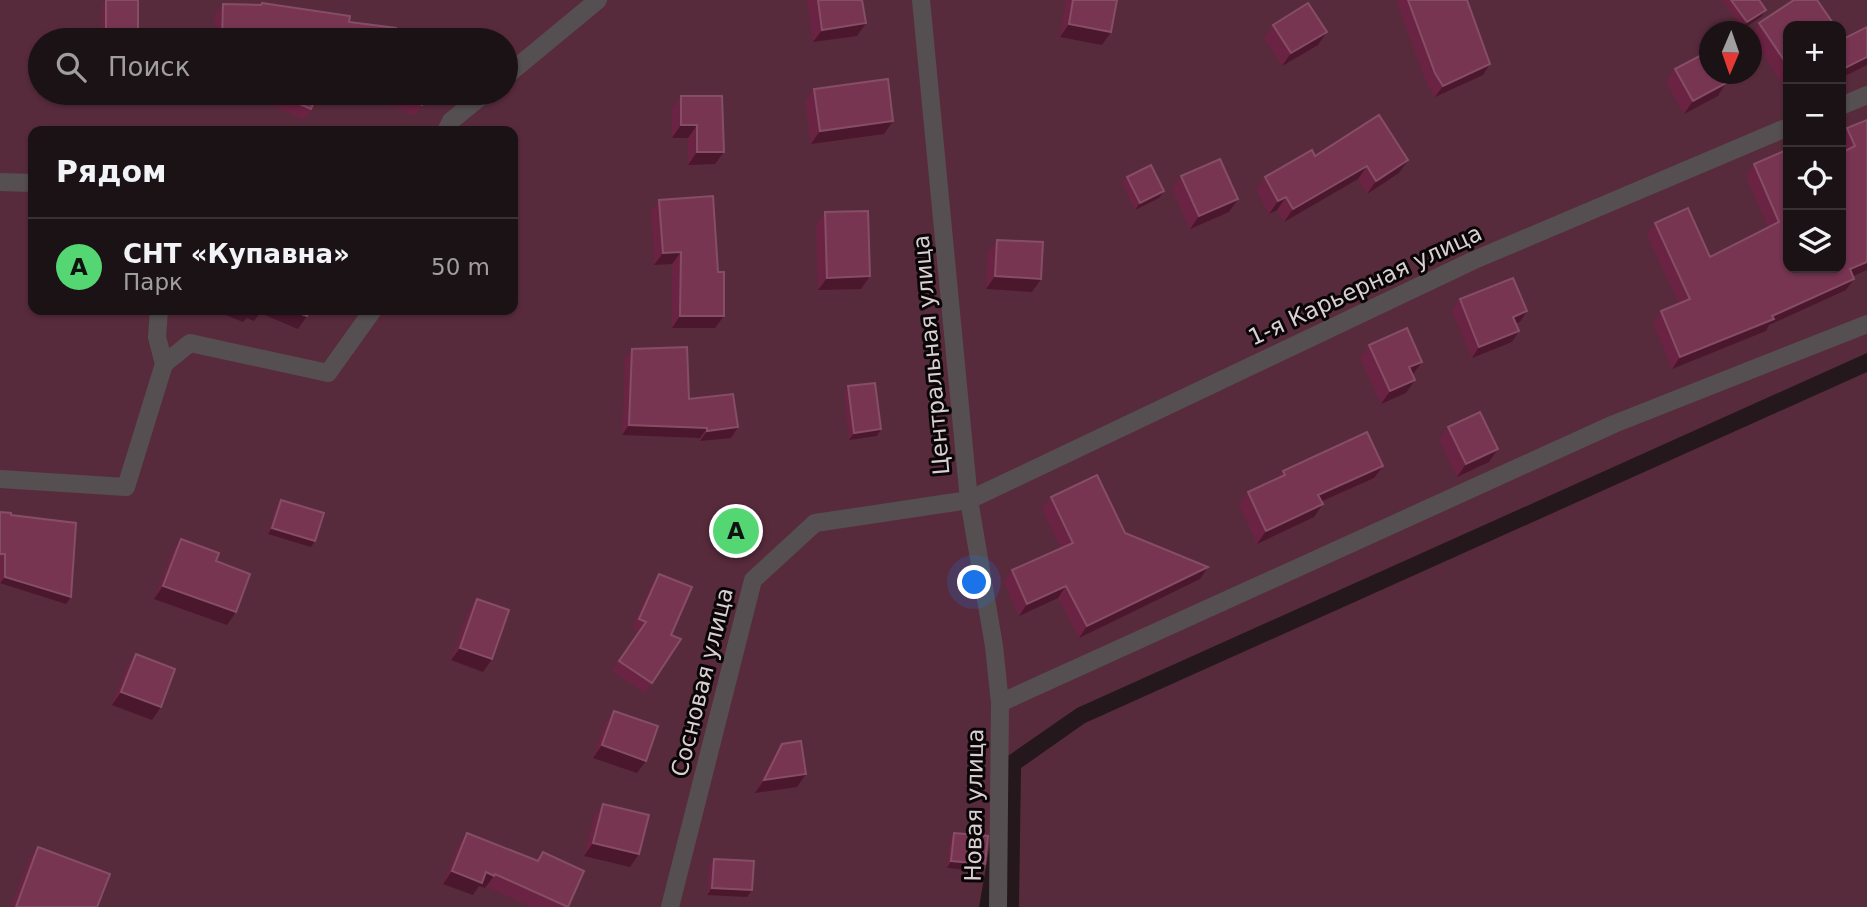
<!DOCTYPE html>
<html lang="ru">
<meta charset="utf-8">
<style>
:root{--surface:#1b1215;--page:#282022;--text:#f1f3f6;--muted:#a09ea0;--line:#393234;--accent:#54d672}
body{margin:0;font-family:"DejaVu Sans",sans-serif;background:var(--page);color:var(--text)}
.controls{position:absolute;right:21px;top:21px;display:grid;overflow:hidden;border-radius:14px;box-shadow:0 2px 5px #0004}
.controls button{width:63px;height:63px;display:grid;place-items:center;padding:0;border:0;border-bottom:2px solid var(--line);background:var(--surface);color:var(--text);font:35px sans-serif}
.compass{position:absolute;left:1699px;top:21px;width:63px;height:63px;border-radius:50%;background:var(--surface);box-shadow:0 2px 5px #0004;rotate:182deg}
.you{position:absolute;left:975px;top:583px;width:24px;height:24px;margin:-18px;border:5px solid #fff;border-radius:50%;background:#1a73e8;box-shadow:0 0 0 10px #1a73e833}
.badge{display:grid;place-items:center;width:46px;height:46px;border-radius:50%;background:var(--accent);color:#111;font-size:23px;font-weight:700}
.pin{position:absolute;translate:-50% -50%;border:4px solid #fff;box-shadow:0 2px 7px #0006}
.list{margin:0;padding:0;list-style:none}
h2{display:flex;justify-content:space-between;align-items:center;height:91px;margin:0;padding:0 28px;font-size:30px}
h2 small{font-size:23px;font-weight:400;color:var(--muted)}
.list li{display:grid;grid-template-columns:46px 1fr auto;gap:21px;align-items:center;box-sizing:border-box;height:98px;padding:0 28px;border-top:2px solid var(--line)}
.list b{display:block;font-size:26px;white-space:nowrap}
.list p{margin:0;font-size:23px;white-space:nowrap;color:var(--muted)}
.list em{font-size:23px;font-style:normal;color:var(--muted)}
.icon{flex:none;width:38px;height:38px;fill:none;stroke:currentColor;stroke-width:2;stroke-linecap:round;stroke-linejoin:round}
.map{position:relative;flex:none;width:1867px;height:907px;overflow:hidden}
.search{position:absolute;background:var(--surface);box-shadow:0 2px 5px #0004;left:28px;top:28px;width:490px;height:77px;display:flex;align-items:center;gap:18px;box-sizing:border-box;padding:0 24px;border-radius:38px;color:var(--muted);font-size:26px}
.panel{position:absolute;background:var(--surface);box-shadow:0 2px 5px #0004;left:28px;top:126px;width:490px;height:189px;border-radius:14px}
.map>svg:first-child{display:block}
.green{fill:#582b3c;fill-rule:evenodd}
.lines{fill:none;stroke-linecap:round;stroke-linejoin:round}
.minor{stroke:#564f51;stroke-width:18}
.wall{fill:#6b2343}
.shaded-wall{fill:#4a172d}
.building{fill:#773552;stroke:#864e66;stroke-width:2}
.labels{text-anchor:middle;stroke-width:6;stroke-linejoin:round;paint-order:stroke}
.street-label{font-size:23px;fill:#d8cfd1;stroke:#0a0507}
</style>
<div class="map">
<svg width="1867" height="907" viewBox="0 0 1867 907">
<rect width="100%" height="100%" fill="#24181c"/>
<!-- green -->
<g class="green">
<path d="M 0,0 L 1867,0 L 1867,353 L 1077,708 L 1005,758 L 979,907 L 0,907 ZM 1788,26 L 1841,26 L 1841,268 L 1788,268 ZM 1710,32 L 1752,32 L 1752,74 L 1710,74 ZM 40,40 L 506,40 L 506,93 L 40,93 ZM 33,131 L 513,131 L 513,310 L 33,310 Z"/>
<polygon points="1867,372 1867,907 1019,907 1021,768 1085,723"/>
</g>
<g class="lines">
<!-- minor -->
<g class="minor">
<polyline points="921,0 969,500 994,646 1000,703 998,907"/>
<polyline points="506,76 598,0"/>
<polyline points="1841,106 1867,95"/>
<polyline points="446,131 451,121 485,93"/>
<polyline points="0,182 33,183"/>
<polyline points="159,310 157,337 164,364"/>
<polyline points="164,364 190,343 328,373 373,310"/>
<polyline points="0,479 126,487 164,364"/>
<polyline points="1000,703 1614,424 1867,324"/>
<polyline points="670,907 753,580 815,523 969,500 1472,261 1788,127"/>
</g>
</g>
<!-- wall -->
<g class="wall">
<polygon points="105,0 138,0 133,37 101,37 102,6"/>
<polygon points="807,0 862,0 857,36 813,42"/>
<polygon points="1066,0 1117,0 1111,32 1102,45 1060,37"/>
<polygon points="1396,0 1467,0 1490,64 1483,75 1435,97 1427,84"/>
<polygon points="1722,0 1759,0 1761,17 1743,29"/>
<polygon points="262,3 396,32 412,40 215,40 215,15 223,4 260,5"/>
<polygon points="1759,23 1788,26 1788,80 1782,84 1752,37 1752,34"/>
<polygon points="1273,25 1327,32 1318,45 1282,66 1264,38"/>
<polygon points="1841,40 1867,65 1841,78"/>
<polygon points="1675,69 1726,83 1718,96 1684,114 1666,82"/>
<polygon points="814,89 884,134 811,144 805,102"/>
<polygon points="263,93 318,93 311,109 304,120 260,100"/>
<polygon points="397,93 428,93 422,105 415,116 391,104"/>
<polygon points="681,96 722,96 715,164 688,165 688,138 672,138 672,109"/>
<polygon points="1867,120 1853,276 1854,279 1846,290 1769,325 1766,331 1672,369 1653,323 1661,311 1679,304 1647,235 1655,223 1710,257 1768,228 1746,176 1754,164 1784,151 1788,268 1844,151 1841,145 1841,137 1847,128"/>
<polygon points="1315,156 1399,173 1367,194 1358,179 1284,222 1277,210 1269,214 1256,190 1265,177"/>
<polygon points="1181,176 1229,212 1190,229 1172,189"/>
<polygon points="1127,177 1164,191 1159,198 1135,210 1122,183"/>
<polygon points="659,200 718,272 724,316 715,328 672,328 672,264 654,265 651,211"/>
<polygon points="825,212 870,276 861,289 818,290 816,225"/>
<polygon points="997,240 1041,279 1032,292 986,289 988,252"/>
<polygon points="1460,299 1520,322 1516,324 1512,342 1472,358 1452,310"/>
<polygon points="1369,345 1422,362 1412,375 1415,380 1406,393 1381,404 1360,358"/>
<polygon points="632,349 689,399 738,427 731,438 700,441 700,438 622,435 625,359"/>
<polygon points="848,386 881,429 877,436 849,440 844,393"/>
<polygon points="1448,427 1498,449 1489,462 1457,477 1439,440"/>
<polygon points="1383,466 1374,478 1322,502 1314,517 1257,544 1239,505 1248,492 1277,478 1283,471"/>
<polygon points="1051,497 1125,533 1208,567 1200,579 1079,638 1058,598 1019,616 1004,582 1012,570 1061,549 1042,509"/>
<polygon points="281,500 315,541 311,547 268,534 276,507"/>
<polygon points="0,512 11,515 66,604 0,583"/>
<polygon points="181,539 216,561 227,625 154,599 172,552"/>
<polygon points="659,574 671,635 681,639 645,693 612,671 639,632 632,629 652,584"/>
<polygon points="477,599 483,672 451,660 468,612"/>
<polygon points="136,654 152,720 112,705 127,667"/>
<polygon points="614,711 646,761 637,773 593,758 605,724"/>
<polygon points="782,744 806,774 797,787 755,793 773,757"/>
<polygon points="603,804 639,854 630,867 584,856 594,817"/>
<polygon points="467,833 537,860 543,852 568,907 531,907 487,887 485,888 479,886 473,895 443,884 458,846"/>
<polygon points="954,833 985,864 980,871 947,868 950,839"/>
<polygon points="38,847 97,907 11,907 29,860"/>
<polygon points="714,859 752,890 747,897 707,895 709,865"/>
</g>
<!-- shaded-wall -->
<g class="shaded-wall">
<polygon points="1766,10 1761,17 1743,29 1747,22"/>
<polygon points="866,23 857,36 813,42 822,30"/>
<polygon points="1069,24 1111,32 1102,45 1060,37"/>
<polygon points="106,30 138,30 133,37 101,37"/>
<polygon points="1327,32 1318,45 1282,66 1291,53"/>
<polygon points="1867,57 1867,65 1841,78 1841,74 1845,68"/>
<polygon points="1490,64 1483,75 1435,97 1443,86"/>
<polygon points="1726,83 1718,96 1684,114 1693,101"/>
<polygon points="893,121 884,134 811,144 820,131"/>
<polygon points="681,125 697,125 688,138 672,138"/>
<polygon points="697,152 724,152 715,164 688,165"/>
<polygon points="1408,160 1399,173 1367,194 1376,181"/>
<polygon points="1367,166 1358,179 1284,222 1293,209"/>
<polygon points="1164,191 1159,198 1135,210 1140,203"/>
<polygon points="1286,197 1277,210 1269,214 1278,201"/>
<polygon points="1238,199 1229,212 1190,229 1199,216"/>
<polygon points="681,252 672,264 654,265 663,253"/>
<polygon points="1867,262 1867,270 1842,281 1850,269"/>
<polygon points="870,276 861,289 818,290 827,278"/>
<polygon points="995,276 1041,279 1032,292 986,289"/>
<polygon points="1854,279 1846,290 1769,325 1766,331 1672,369 1680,357"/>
<polygon points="214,310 290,310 307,316 298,329 260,313 254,321 247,318 243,322"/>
<polygon points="1527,311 1520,322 1506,328 1513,317"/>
<polygon points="680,316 724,316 715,328 672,328"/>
<polygon points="1519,331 1512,342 1472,358 1479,347"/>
<polygon points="1422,362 1413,374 1400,380 1409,367"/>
<polygon points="1415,380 1406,393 1381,404 1390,391"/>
<polygon points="629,425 707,428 700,438 622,435"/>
<polygon points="738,427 731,438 700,441 707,431"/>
<polygon points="881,429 877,436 849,440 854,433"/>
<polygon points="1498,449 1489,462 1457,477 1466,464"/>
<polygon points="1383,466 1374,478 1309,507 1318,495"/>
<polygon points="1323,504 1314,517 1257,544 1266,531"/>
<polygon points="272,528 315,541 311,547 268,534"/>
<polygon points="1208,567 1200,579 1079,638 1087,626"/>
<polygon points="5,577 71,597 66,604 0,583"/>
<polygon points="163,586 236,612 227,625 154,599"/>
<polygon points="1066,586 1058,598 1019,616 1027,604"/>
<polygon points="460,648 492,659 483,672 451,660"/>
<polygon points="121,692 161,707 152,720 112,705"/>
<polygon points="602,745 646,761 637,773 593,758"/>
<polygon points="806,774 797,787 755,793 764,780"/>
<polygon points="593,843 639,854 630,867 584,856"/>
<polygon points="951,861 985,864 980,871 947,868"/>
<polygon points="452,871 486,872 494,876 485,888 479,886 473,895 443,884"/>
<polygon points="712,888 752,890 747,897 707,895"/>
</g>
<!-- building -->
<g class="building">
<rect x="106" y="0" width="32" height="30"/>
<polygon points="818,0 862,0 866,23 822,30"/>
<polygon points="1073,0 1117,0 1111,32 1069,24"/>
<polygon points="1408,0 1467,0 1490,64 1443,86 1435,73"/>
<polygon points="1731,0 1759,0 1766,10 1747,22"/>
<polygon points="1794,0 1817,0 1835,26 1788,26 1788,66 1759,23"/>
<polygon points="262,3 350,16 349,22 396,28 396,32 412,40 222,40 223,4 261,5"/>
<polygon points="1308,3 1327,32 1291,53 1273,25"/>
<polygon points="1867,27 1867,57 1845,68 1841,59 1841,40"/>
<polygon points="1709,51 1710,74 1721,74 1726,83 1693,101 1675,69"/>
<polygon points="888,79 893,121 820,131 814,89"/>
<polygon points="274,93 318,93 311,109"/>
<polygon points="399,93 428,93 422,105 398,94"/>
<polygon points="681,96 722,96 724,152 697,152 697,125 681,125"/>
<polygon points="1379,115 1408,160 1376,181 1367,166 1293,209 1286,197 1278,201 1265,177 1312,150 1315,156"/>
<polygon points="1867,120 1867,262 1850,269 1854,279 1772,316 1774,319 1680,357 1661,311 1690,299 1655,223 1688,208 1710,257 1779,222 1754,164 1784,151 1788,162 1788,268 1841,268 1841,153 1855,146 1847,128"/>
<polygon points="1220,159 1238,199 1199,216 1181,176"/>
<polygon points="1151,165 1164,191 1140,203 1127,177"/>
<polygon points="713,196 718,272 724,272 724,316 680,316 681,252 663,253 659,200"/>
<polygon points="868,211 870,276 827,278 825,212"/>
<polygon points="997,240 1043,242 1041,279 995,276"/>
<polygon points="1513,278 1527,311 1513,317 1519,331 1479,347 1460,299"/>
<polygon points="290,310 310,310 307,316"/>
<polygon points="1407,328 1422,362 1409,367 1415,380 1390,391 1369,345"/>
<polygon points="687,347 689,399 733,394 738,427 707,431 707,428 629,425 632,349"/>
<polygon points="875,383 881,429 854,433 848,386"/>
<polygon points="1480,412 1498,449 1466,464 1448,427"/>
<polygon points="1367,432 1383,466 1318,495 1323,504 1266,531 1248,492 1285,475 1283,471"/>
<polygon points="1097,475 1125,533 1208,567 1087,626 1066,586 1027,604 1012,570 1073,543 1051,497"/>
<polygon points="281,500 324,513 315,541 272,528"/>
<polygon points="0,512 11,513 11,515 76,523 71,597 5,577 5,554 0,554"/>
<polygon points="181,539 219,553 216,561 250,574 236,612 163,586"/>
<polygon points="659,574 692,587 671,635 681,639 652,683 619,661 646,622 639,619"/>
<polygon points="477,599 509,610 492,659 460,648"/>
<polygon points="136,654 175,669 161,707 121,692"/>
<polygon points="614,711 658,726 646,761 602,745"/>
<polygon points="801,741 806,774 764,780 782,744"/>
<polygon points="603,804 649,815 639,854 593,843"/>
<polygon points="467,833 538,861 543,852 584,871 568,907 495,874 494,876 486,872 482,883 452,871"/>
<polygon points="954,833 988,836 985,864 951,861"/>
<polygon points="38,847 110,874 97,907 16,907"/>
<polygon points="714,859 754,861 752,890 712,888"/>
</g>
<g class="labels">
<!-- street labels -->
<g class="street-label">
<text transform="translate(1365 285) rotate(-25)" y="8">1-я Карьерная улица</text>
<text transform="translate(931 355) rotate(-95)" y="8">Центральная улица</text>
<text transform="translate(702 682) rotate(-76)" y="8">Сосновая улица</text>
<text transform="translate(974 805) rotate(-89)" y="8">Новая улица</text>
</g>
</g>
</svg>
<div class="controls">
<button>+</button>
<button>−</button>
<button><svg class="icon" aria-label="locate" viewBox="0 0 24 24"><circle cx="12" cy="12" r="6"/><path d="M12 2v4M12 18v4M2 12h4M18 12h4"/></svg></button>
<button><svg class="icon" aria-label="layers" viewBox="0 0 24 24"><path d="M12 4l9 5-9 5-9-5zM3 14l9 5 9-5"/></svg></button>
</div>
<svg class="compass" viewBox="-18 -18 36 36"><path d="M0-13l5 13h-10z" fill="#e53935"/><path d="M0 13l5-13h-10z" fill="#a09ea0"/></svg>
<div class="you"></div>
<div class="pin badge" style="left:736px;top:531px">A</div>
<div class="search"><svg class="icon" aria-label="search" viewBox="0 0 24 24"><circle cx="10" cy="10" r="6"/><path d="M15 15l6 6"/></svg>Поиск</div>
<section class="panel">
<h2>Рядом<small></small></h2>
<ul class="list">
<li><span class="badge">A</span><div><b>СНТ «Купавна»</b><p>Парк</p></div><em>50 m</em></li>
</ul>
</section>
</div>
